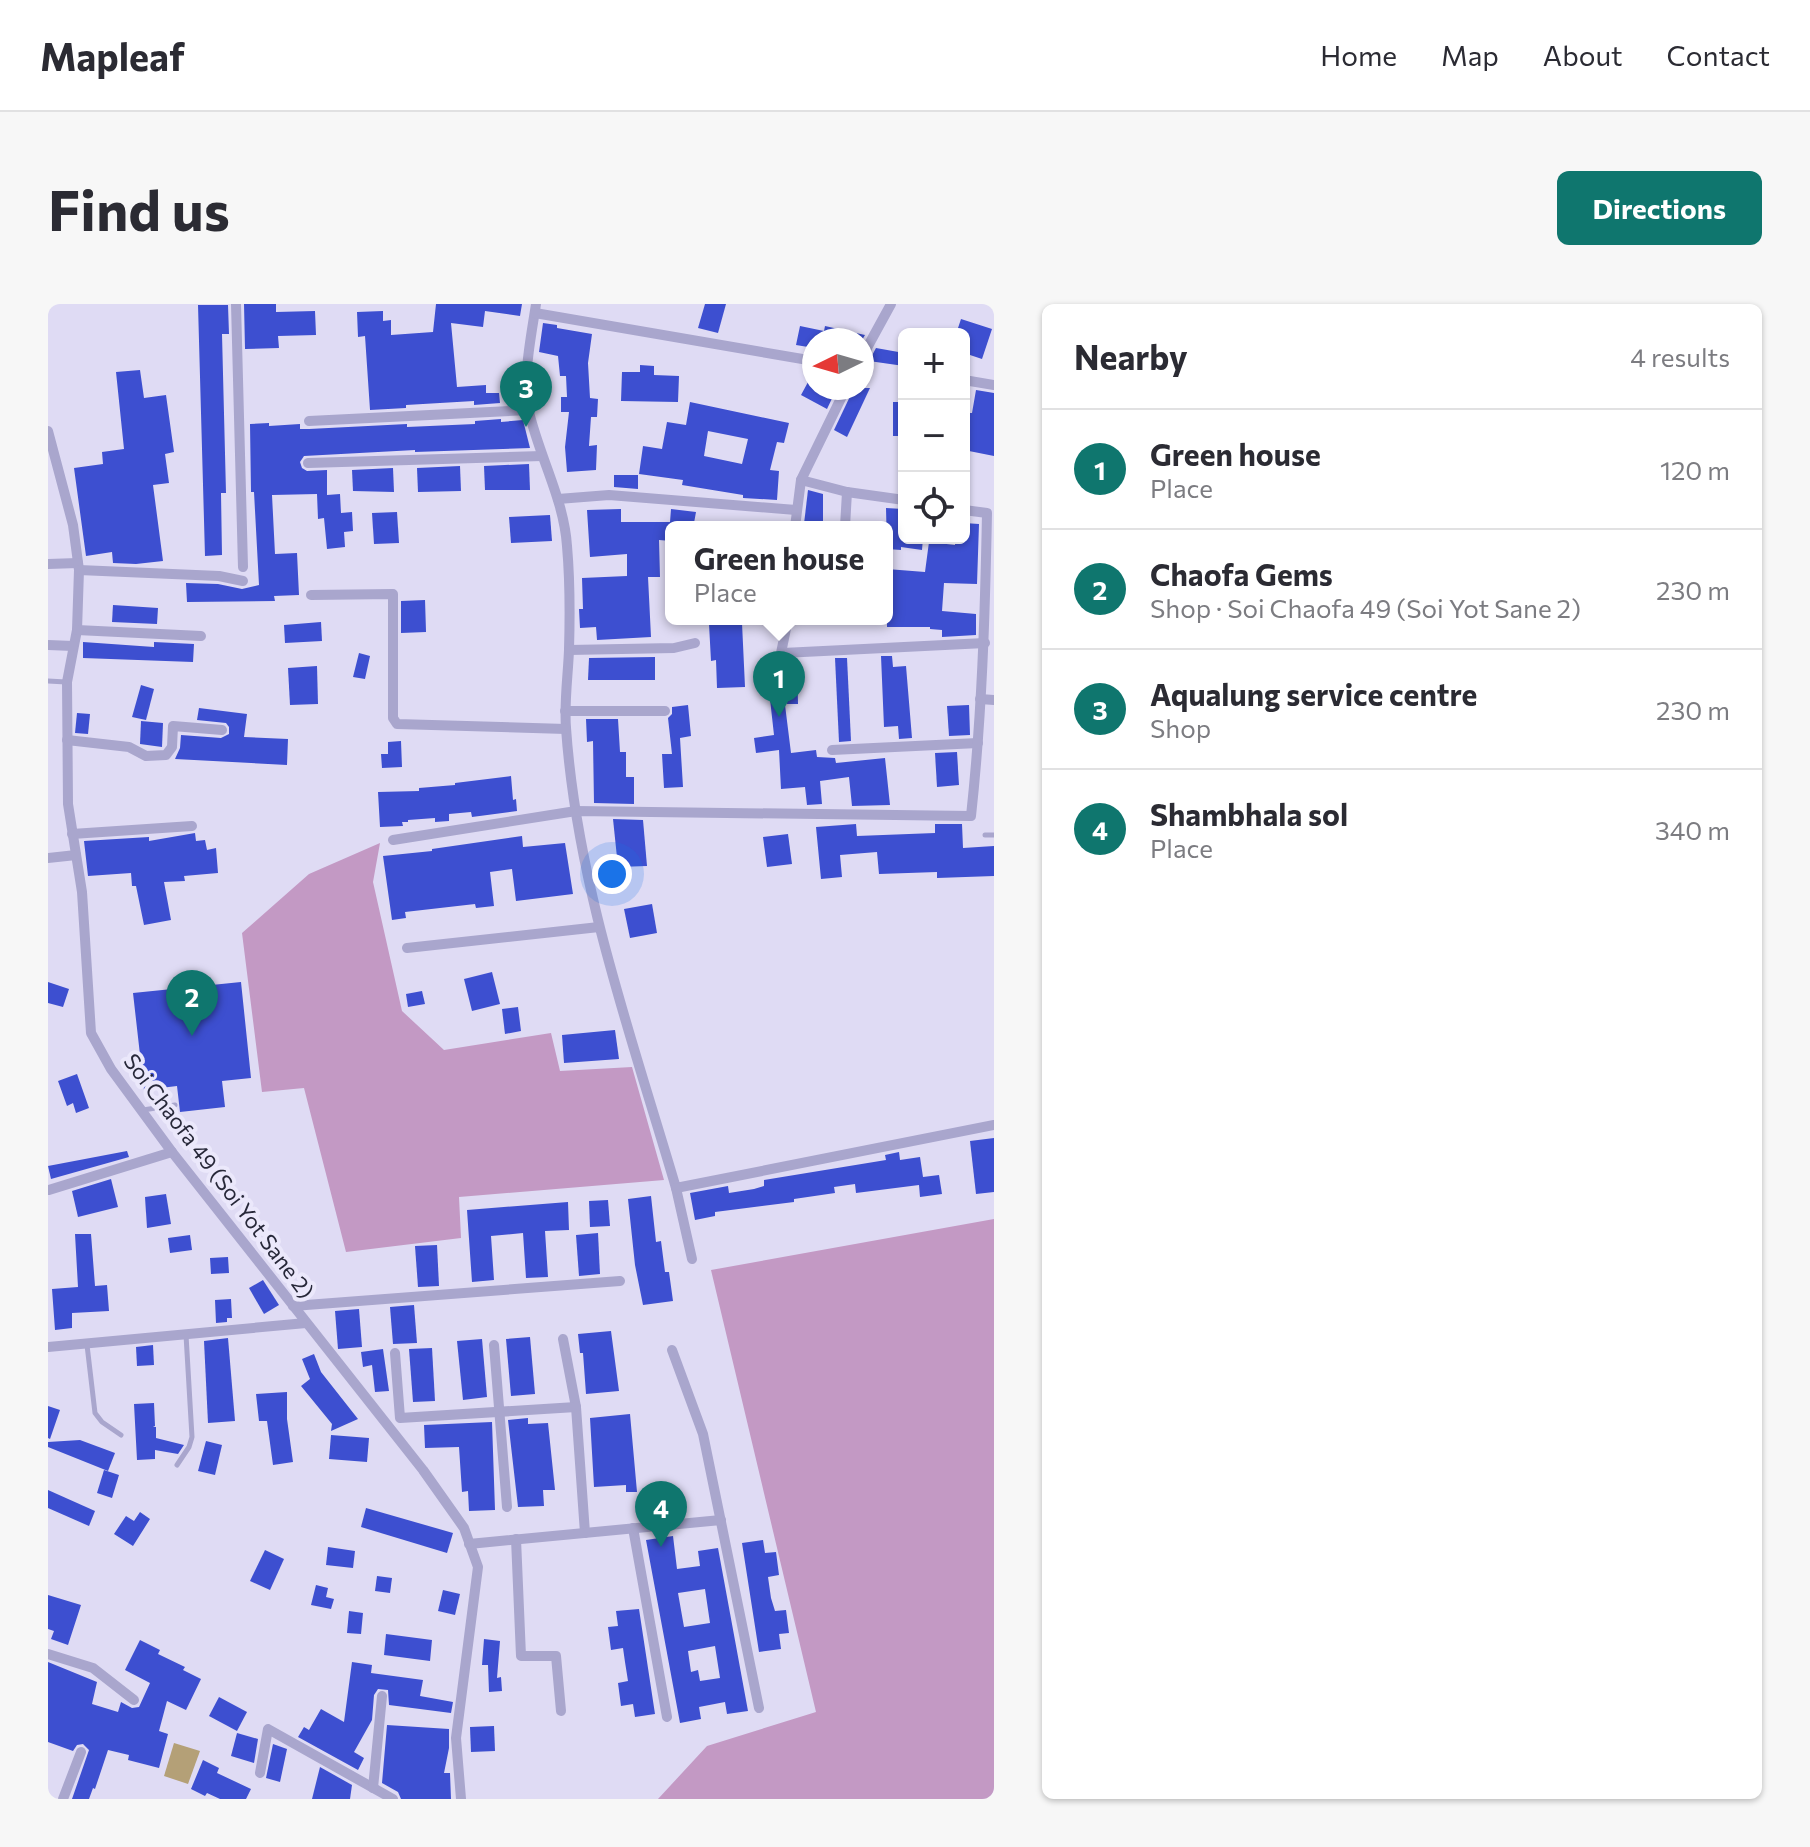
<!DOCTYPE html>
<meta charset="utf-8">
<style>
:root{--surface:#fff;--page:#f7f7f7;--text:#2b2b33;--muted:#7c7c81;--line:#e1e1e2;--accent:#0f766e}
body{margin:0;font-family:Commissioner,sans-serif;background:var(--page);color:var(--text)}
.controls{position:absolute;right:24px;top:24px;display:grid;overflow:hidden;border-radius:12px;box-shadow:0 2px 6px #0004}
.controls button{width:72px;height:72px;display:grid;place-items:center;padding:0;border:0;border-bottom:2px solid var(--line);background:var(--surface);color:var(--text);font:40px sans-serif}
.compass{position:absolute;left:754px;top:24px;width:72px;height:72px;border-radius:50%;background:var(--surface);box-shadow:0 2px 6px #0004;rotate:265deg}
.you{position:absolute;left:564px;top:570px;width:28px;height:28px;margin:-20px;border:6px solid #fff;border-radius:50%;background:#1a73e8;box-shadow:0 0 0 12px #1a73e833}
.badge{display:grid;place-items:center;width:52px;height:52px;border-radius:50%;background:var(--accent);color:#fff;font-size:26px;font-weight:700}
.pin{position:absolute;translate:-50% -66px;filter:drop-shadow(0 2px 4px #0008)}
.pin::after{content:'';position:absolute;top:42px;width:28px;height:24px;background:inherit;clip-path:polygon(0 0,100% 0,50% 100%)}
.popup{position:absolute;left:617px;top:217px;width:228px;height:104px;box-sizing:border-box;display:grid;place-content:center;border-radius:12px;background:var(--surface);filter:drop-shadow(0 2px 6px #0005);font-size:26px;white-space:nowrap;color:var(--muted)}
.popup b{font-size:30px;color:var(--text)}
.popup::after{content:'';position:absolute;left:50%;top:100%;margin-left:-16px;border:16px solid transparent;border-top-color:var(--surface)}
.list{margin:0;padding:0;list-style:none}
h2{display:flex;justify-content:space-between;align-items:center;height:104px;margin:0;padding:0 32px;font-size:34px}
h2 small{font-size:26px;font-weight:400;color:var(--muted)}
.list li{display:grid;grid-template-columns:52px 1fr auto;gap:24px;align-items:center;box-sizing:border-box;height:120px;padding:0 32px;border-top:2px solid var(--line)}
.list b{display:block;font-size:30px;white-space:nowrap}
.list p{margin:0;font-size:26px;white-space:nowrap;color:var(--muted)}
.list em{font-size:26px;font-style:normal;color:var(--muted)}
.icon{flex:none;width:44px;height:44px;fill:none;stroke:currentColor;stroke-width:2;stroke-linecap:round;stroke-linejoin:round}
.map{position:relative;flex:none;width:946px;height:1495px;overflow:hidden;border-radius:12px}
header{display:flex;align-items:center;gap:48px;box-sizing:border-box;height:112px;padding:0 40px;background:var(--surface);border-bottom:2px solid var(--line)}
header strong{font-size:38px}
nav{display:flex;gap:44px;margin-inline-start:auto;font-size:28px}
.intro{display:flex;align-items:center;justify-content:space-between;box-sizing:border-box;height:192px;padding:0 48px}
h1{margin:0;font-size:56px}
.button{padding:20px 36px;border-radius:12px;background:var(--accent);color:#fff;font-size:28px;font-weight:700}
main{display:flex;gap:48px;padding:0 48px}
aside{flex:1;background:var(--surface);border-radius:12px;box-shadow:0 2px 6px #0004}
.map>svg:first-child{display:block}
.green{fill:#c399c4}
.water{fill:#b4a077}
.building{fill:#3d4fd0;fill-rule:evenodd}
.lines{fill:none;stroke-linecap:round;stroke-linejoin:round}
.lane{stroke:#a9a6cd;stroke-width:5}
.street{stroke:#a9a6cd;stroke-width:10}
.labels{text-anchor:middle;stroke-width:8;stroke-linejoin:round;paint-order:stroke}
.street-label{font-size:22px;fill:#272839;stroke:#ebe8fb}
</style>
<header>
<strong>Mapleaf</strong>
<nav><a>Home</a><a>Map</a><a>About</a><a>Contact</a></nav>
</header>
<div class="intro"><h1>Find us</h1><a class="button">Directions</a></div>
<main>
<div class="map">
<svg width="946" height="1495" viewBox="0 0 946 1495">
<rect width="100%" height="100%" fill="#dfdbf4"/>
<!-- green -->
<g class="green">
<polygon points="332,539 325,578 354,707 396,746 503,729 512,767 584,763 616,876 411,893 413,934 298,948 256,784 214,788 194,629 261,570"/>
<polygon points="946,915 946,1495 610,1495 659,1442 768,1408 663,966"/>
</g>
<!-- water -->
<polygon class="water" points="126,1439 152,1447 140,1480 116,1472"/>
<!-- building -->
<g class="building">
<polygon points="196,0 228,0 228,8 267,7 268,31 230,32 231,44 197,45"/>
<polygon points="388,0 474,0 472,12 437,7 435,23 403,19 409,83 438,81 438,89 451,89 452,99 426,101 426,97 358,101 358,104 322,106 317,32 310,33 309,8 335,7 335,17 343,16 343,31 385,28"/>
<polygon points="657,0 678,0 670,29 650,24"/>
<polygon points="150,1 180,1 181,30 174,30 178,189 173,189 174,251 157,252"/>
<polygon points="913,15 944,25 934,55 916,49 916,30 908,30"/>
<polygon points="495,19 509,21 509,24 544,30 540,59 542,94 550,95 549,113 543,113 541,142 549,141 548,166 519,168 517,143 521,108 513,108 513,93 519,93 518,72 512,72 510,52 491,48"/>
<polygon points="752,22 776,27 777,22 817,31 814,36 766,36 766,44 748,41"/>
<polygon points="828,44 856,49 856,62 821,57"/>
<polygon points="592,61 606,62 606,71 631,72 630,98 573,97 574,68 592,68"/>
<polygon points="92,66 96,94 118,91 126,148 117,150 121,179 105,181 115,257 88,260 65,259 64,248 38,252 26,164 55,160 54,148 76,145 68,68"/>
<polygon points="766,67 766,84 789,84 779,105 753,91"/>
<polygon points="806,84 822,84 799,133 786,126"/>
<polygon points="928,86 946,89 946,152 916,146 916,109 924,109"/>
<path d="M 642,98 L 741,119 L 736,139 L 729,138 L 722,166 L 731,167 L 729,196 L 695,194 L 695,191 L 634,181 L 635,176 L 591,170 L 595,142 L 614,145 L 619,118 L 638,121 ZM 660,127 L 700,135 L 694,160 L 656,152 Z"/>
<rect x="845" y="98" width="11" height="34"/>
<polygon points="453,115 453,118 475,116 482,144 367,148 367,146 256,152 252,158 254,164 259,167 279,166 279,191 292,190 293,209 304,208 305,227 296,228 297,243 279,245 276,214 270,215 269,190 224,191 227,250 249,249 251,291 226,292 227,297 139,298 138,279 170,280 194,285 211,281 206,188 203,188 202,120 221,119 221,122 252,120 252,125 261,125 359,120 359,123 427,120 427,117"/>
<polygon points="481,160 482,186 437,186 436,162"/>
<polygon points="412,162 413,187 370,188 369,164"/>
<polygon points="345,164 346,188 305,187 304,166"/>
<polygon points="566,171 590,171 590,185 566,183"/>
<polygon points="760,186 775,190 775,220 756,220"/>
<polygon points="838,204 855,205 854,234 875,234 874,246 853,243 853,246 839,245"/>
<polygon points="573,205 573,218 622,218 623,205 648,208 646,219 639,218 638,223 623,223 623,237 611,236 612,273 600,273 603,333 549,336 548,323 532,324 531,305 535,305 534,274 579,272 579,250 542,253 539,206"/>
<polygon points="349,208 351,239 326,240 324,209"/>
<polygon points="502,211 504,237 463,239 461,213"/>
<polygon points="916,219 931,220 929,280 896,279 894,307 928,310 928,331 894,333 894,326 882,325 882,323 839,323 839,265 877,268 881,238 907,241 907,234 916,234"/>
<polygon points="377,296 378,328 353,329 353,297"/>
<polygon points="65,301 110,304 109,320 64,318"/>
<polygon points="273,318 274,337 237,339 236,321"/>
<polygon points="694,319 697,383 669,384 668,356 663,357 661,320"/>
<polygon points="35,338 106,343 106,338 146,340 145,358 35,354"/>
<polygon points="311,349 322,352 317,375 305,373"/>
<polygon points="833,352 844,352 845,363 858,362 864,434 851,435 850,422 836,423"/>
<polygon points="607,353 607,376 540,376 541,354"/>
<polygon points="787,354 799,354 803,437 791,438"/>
<polygon points="749,356 750,400 739,400 740,357"/>
<polygon points="269,362 270,400 242,401 240,364"/>
<polygon points="93,381 106,385 98,416 84,413"/>
<polygon points="736,393 743,449 768,446 769,453 787,454 788,459 837,454 842,501 804,502 801,473 772,477 774,500 759,501 757,483 733,485 731,446 708,449 706,434 726,431 722,395"/>
<polygon points="640,401 643,432 632,434 635,483 616,484 614,450 624,450 620,414 624,410 624,403"/>
<polygon points="921,401 922,431 901,432 899,402"/>
<polygon points="151,404 199,410 196,433 240,435 239,461 127,455 132,444 133,431 173,434 181,430 181,423 178,419 149,416"/>
<polygon points="29,409 42,410 40,430 27,429"/>
<polygon points="538,415 570,415 572,448 578,448 578,473 586,473 586,500 546,499 545,437 539,438"/>
<polygon points="93,417 115,419 114,443 92,440"/>
<polygon points="353,437 354,463 334,464 333,450 340,450 340,438"/>
<polygon points="909,448 911,481 889,483 887,449"/>
<polygon points="463,472 465,496 468,495 469,507 424,513 423,508 401,510 401,517 387,518 387,514 360,516 360,518 354,518 355,522 332,523 330,488 371,487 371,484 407,481 407,479"/>
<polygon points="565,515 595,516 599,562 570,563"/>
<polygon points="808,520 809,532 887,529 887,520 914,520 915,544 946,542 946,572 889,574 889,568 831,570 829,548 792,551 794,573 773,575 768,523"/>
<polygon points="147,529 148,537 157,536 159,546 168,544 170,569 136,572 137,577 116,578 123,616 96,621 88,582 84,582 83,569 40,572 36,537 101,533 101,537"/>
<polygon points="740,530 744,560 719,563 715,533"/>
<polygon points="474,532 475,543 517,539 525,590 468,597 464,565 442,568 446,602 428,604 427,600 357,608 358,614 344,616 335,552 384,547 384,545"/>
<polygon points="604,600 609,629 582,634 576,605"/>
<polygon points="444,668 452,700 424,707 416,675"/>
<polygon points="0,678 21,685 15,703 0,699"/>
<polygon points="193,678 203,774 174,777 177,803 132,808 129,782 96,786 85,689"/>
<polygon points="374,687 377,700 360,703 358,690"/>
<polygon points="470,703 473,727 457,730 454,705"/>
<polygon points="567,726 571,755 516,759 514,731"/>
<polygon points="29,770 41,804 28,809 25,799 19,802 10,777"/>
<polygon points="946,834 946,888 928,890 922,837"/>
<polygon points="79,847 81,853 3,875 0,862"/>
<polygon points="851,848 852,856 872,853 875,873 891,871 894,890 872,893 871,881 808,889 807,880 786,883 787,889 746,895 746,898 667,908 667,912 647,916 642,889 680,882 681,889 706,885 716,882 716,876 838,856 837,851"/>
<polygon points="63,875 70,903 30,913 24,887"/>
<polygon points="118,890 123,920 99,924 97,893"/>
<polygon points="603,892 608,938 613,937 617,968 621,968 625,997 595,1001 587,961 580,895"/>
<polygon points="560,896 562,922 542,923 541,897"/>
<polygon points="520,898 521,926 497,927 500,973 478,974 475,929 443,932 446,976 424,978 419,906"/>
<polygon points="550,929 552,970 531,972 528,931"/>
<polygon points="27,930 43,930 47,982 59,981 61,1007 24,1009 24,1024 7,1026 4,985 30,983"/>
<polygon points="142,931 144,946 122,949 120,934"/>
<polygon points="389,941 391,982 370,983 367,942"/>
<polygon points="180,953 181,969 163,970 162,954"/>
<polygon points="215,976 231,1001 216,1010 201,984"/>
<polygon points="183,995 184,1014 179,1014 179,1018 168,1019 167,996"/>
<polygon points="366,1001 369,1039 345,1040 342,1003"/>
<polygon points="311,1005 314,1043 290,1045 287,1007"/>
<polygon points="563,1027 571,1087 538,1090 535,1049 532,1049 530,1030"/>
<polygon points="482,1033 487,1090 463,1092 458,1035"/>
<polygon points="180,1034 187,1117 160,1119 156,1037"/>
<polygon points="434,1035 439,1093 415,1096 409,1037"/>
<polygon points="105,1041 106,1061 89,1062 88,1043"/>
<polygon points="384,1044 387,1097 365,1098 361,1045"/>
<polygon points="335,1045 341,1087 327,1088 324,1061 315,1063 313,1048"/>
<polygon points="266,1050 273,1068 310,1115 283,1127 284,1120 253,1082 262,1075 254,1055"/>
<polygon points="239,1088 239,1115 245,1158 225,1161 219,1117 211,1117 208,1090"/>
<polygon points="106,1099 107,1122 105,1123 108,1123 108,1134 136,1141 130,1150 107,1146 107,1155 89,1156 86,1100"/>
<polygon points="0,1102 12,1106 2,1135 0,1134"/>
<polygon points="582,1110 589,1188 578,1188 578,1181 546,1183 542,1114"/>
<polygon points="480,1114 480,1120 500,1119 507,1186 495,1186 496,1202 470,1203 460,1116"/>
<polygon points="444,1118 447,1206 421,1207 420,1187 414,1188 411,1143 377,1144 376,1121"/>
<polygon points="283,1131 321,1134 319,1158 281,1155"/>
<polygon points="32,1136 67,1149 60,1167 0,1143 0,1138"/>
<polygon points="158,1137 174,1141 167,1171 150,1167"/>
<polygon points="56,1166 71,1171 64,1194 49,1189"/>
<polygon points="0,1186 47,1207 41,1222 0,1204"/>
<polygon points="318,1204 405,1229 399,1249 313,1223"/>
<polygon points="92,1208 102,1215 85,1242 66,1230 78,1212 86,1217"/>
<path d="M 625,1232 L 629,1265 L 652,1262 L 650,1247 L 670,1244 L 700,1407 L 679,1410 L 677,1398 L 651,1403 L 653,1415 L 632,1419 L 598,1236 ZM 657,1285 L 662,1319 L 636,1323 L 630,1289 ZM 667,1342 L 672,1374 L 652,1377 L 650,1366 L 643,1368 L 640,1347 Z"/>
<polygon points="715,1236 717,1249 728,1248 731,1271 720,1273 723,1294 727,1307 738,1306 741,1329 731,1330 733,1345 711,1348 694,1239"/>
<polygon points="280,1243 307,1247 305,1264 278,1261"/>
<polygon points="217,1246 236,1255 222,1286 202,1277"/>
<polygon points="329,1272 344,1274 342,1289 327,1287"/>
<polygon points="268,1281 280,1284 278,1293 286,1295 283,1305 263,1301"/>
<polygon points="395,1286 412,1290 407,1311 390,1307"/>
<polygon points="0,1291 33,1301 20,1341 3,1335 6,1327 0,1325"/>
<polygon points="591,1305 607,1410 587,1413 585,1400 573,1402 570,1379 580,1377 577,1358 575,1344 563,1346 560,1323 570,1322 568,1307"/>
<polygon points="301,1307 315,1309 313,1330 299,1329"/>
<polygon points="338,1330 384,1336 382,1357 336,1351"/>
<polygon points="436,1335 452,1337 449,1374 453,1373 454,1387 441,1388 440,1361 434,1361"/>
<polygon points="92,1336 112,1346 110,1350 137,1363 135,1366 153,1375 138,1406 119,1397 111,1427 120,1430 111,1464 80,1456 81,1451 60,1446 47,1485 45,1484 41,1495 24,1495 41,1446 35,1440 29,1441 25,1447 0,1438 0,1358 49,1378 44,1400 70,1408 73,1398 84,1404 91,1403 102,1379 77,1366"/>
<polygon points="304,1358 324,1361 323,1369 375,1376 372,1392 405,1398 403,1409 341,1401 340,1386 330,1385 326,1391 324,1416 306,1448 316,1454 310,1466 250,1433 256,1423 261,1426 273,1405 296,1418"/>
<polygon points="171,1393 199,1408 189,1427 161,1412"/>
<polygon points="339,1421 401,1425 401,1444 396,1469 402,1469 403,1495 353,1495 350,1488 334,1479"/>
<polygon points="446,1422 447,1447 423,1448 422,1423"/>
<polygon points="189,1429 210,1435 206,1459 183,1452"/>
<polygon points="225,1440 239,1445 232,1478 218,1474"/>
<polygon points="155,1456 171,1464 169,1469 203,1485 198,1495 172,1495 159,1489 157,1492 143,1485"/>
<polygon points="272,1463 304,1481 302,1495 264,1495"/>
</g>
<g class="lines">
<!-- lane -->
<g class="lane">
<polyline points="0,377 18,378"/>
<polyline points="937,531 946,531"/>
<polyline points="95,806 127,801"/>
<polyline points="39,1041 47,1109 54,1118 73,1131"/>
<polyline points="129,1161 141,1143 144,1133 138,1031"/>
</g>
<!-- street -->
<g class="street">
<polyline points="188,0 195,263"/>
<path d="M 488,0 C 483,34 474,74 481,108 C 492,154 516,196 519,242 C 522,276 522,312 521,346 C 520,372 516,398 518,424 C 529,582 584,734 628,884 L 946,821"/>
<polyline points="487,9 766,57"/>
<polyline points="814,53 843,0"/>
<polyline points="916,76 946,81"/>
<polyline points="261,117 481,106"/>
<polyline points="0,127 25,221 31,266 29,326 19,378 20,500 34,588 43,729 63,765 124,848 375,1166 416,1224 430,1263 408,1434 413,1495"/>
<polyline points="260,159 494,152"/>
<polyline points="753,176 799,188 856,196"/>
<polyline points="510,195 561,191 748,206"/>
<polyline points="747,223 753,176 798,84"/>
<polyline points="797,223 799,188"/>
<polyline points="0,260 30,259"/>
<polyline points="31,266 171,272 195,277"/>
<polyline points="263,291 345,290 345,414 349,420 518,425"/>
<polyline points="29,326 153,332"/>
<polyline points="0,341 25,342"/>
<polyline points="521,346 626,344 647,339"/>
<polyline points="735,349 937,339"/>
<polyline points="727,378 740,315"/>
<polyline points="932,395 946,396"/>
<polyline points="517,407 617,407"/>
<polyline points="19,436 81,443 98,452 118,451 124,443 125,422 174,426"/>
<polyline points="784,446 930,439"/>
<polyline points="24,530 144,522"/>
<path d="M 345,536 L 528,507 L 923,512 C 934,411 937,311 939,209 L 916,206"/>
<polyline points="0,554 28,551"/>
<polyline points="359,644 551,623"/>
<polyline points="628,884 644,955"/>
<polyline points="1,886 124,848"/>
<polyline points="245,1002 572,977"/>
<polyline points="515,1035 528,1103 537,1229"/>
<polyline points="446,1041 459,1203"/>
<polyline points="0,1043 258,1019"/>
<polyline points="624,1046 655,1130 711,1404"/>
<polyline points="347,1049 352,1114 528,1103"/>
<polyline points="585,1224 619,1413"/>
<polyline points="468,1235 473,1352 508,1352 513,1407"/>
<polyline points="421,1240 673,1216"/>
<polyline points="0,1350 45,1364 86,1396"/>
<polyline points="212,1469 220,1425 345,1495"/>
<polyline points="325,1484 334,1392"/>
<polyline points="15,1495 33,1448"/>
</g>
</g>
<g class="labels">
<!-- street labels -->
<g class="street-label">
<text transform="translate(171 872) rotate(53)" y="8">Soi Chaofa 49 (Soi Yot Sane 2)</text>
</g>
</g>
</svg>
<div class="controls">
<button>+</button>
<button>−</button>
<button><svg class="icon" aria-label="locate" viewBox="0 0 24 24"><circle cx="12" cy="12" r="6"/><path d="M12 2v4M12 18v4M2 12h4M18 12h4"/></svg></button>
</div>
<svg class="compass" viewBox="-18 -18 36 36"><path d="M0-13l5 13h-10z" fill="#e53935"/><path d="M0 13l5-13h-10z" fill="#7c7c81"/></svg>
<div class="you"></div>
<div class="pin badge" style="left:731px;top:413px">1</div>
<div class="popup"><b>Green house</b>Place</div>
<div class="pin badge" style="left:144px;top:732px">2</div>
<div class="pin badge" style="left:478px;top:123px">3</div>
<div class="pin badge" style="left:613px;top:1243px">4</div>
</div>
<aside>
<h2>Nearby<small>4 results</small></h2>
<ul class="list">
<li><span class="badge">1</span><div><b>Green house</b><p>Place</p></div><em>120 m</em></li>
<li><span class="badge">2</span><div><b>Chaofa Gems</b><p>Shop · Soi Chaofa 49 (Soi Yot Sane 2)</p></div><em>230 m</em></li>
<li><span class="badge">3</span><div><b>Aqualung service centre</b><p>Shop</p></div><em>230 m</em></li>
<li><span class="badge">4</span><div><b>Shambhala sol</b><p>Place</p></div><em>340 m</em></li>
</ul>
</aside>
</main>
